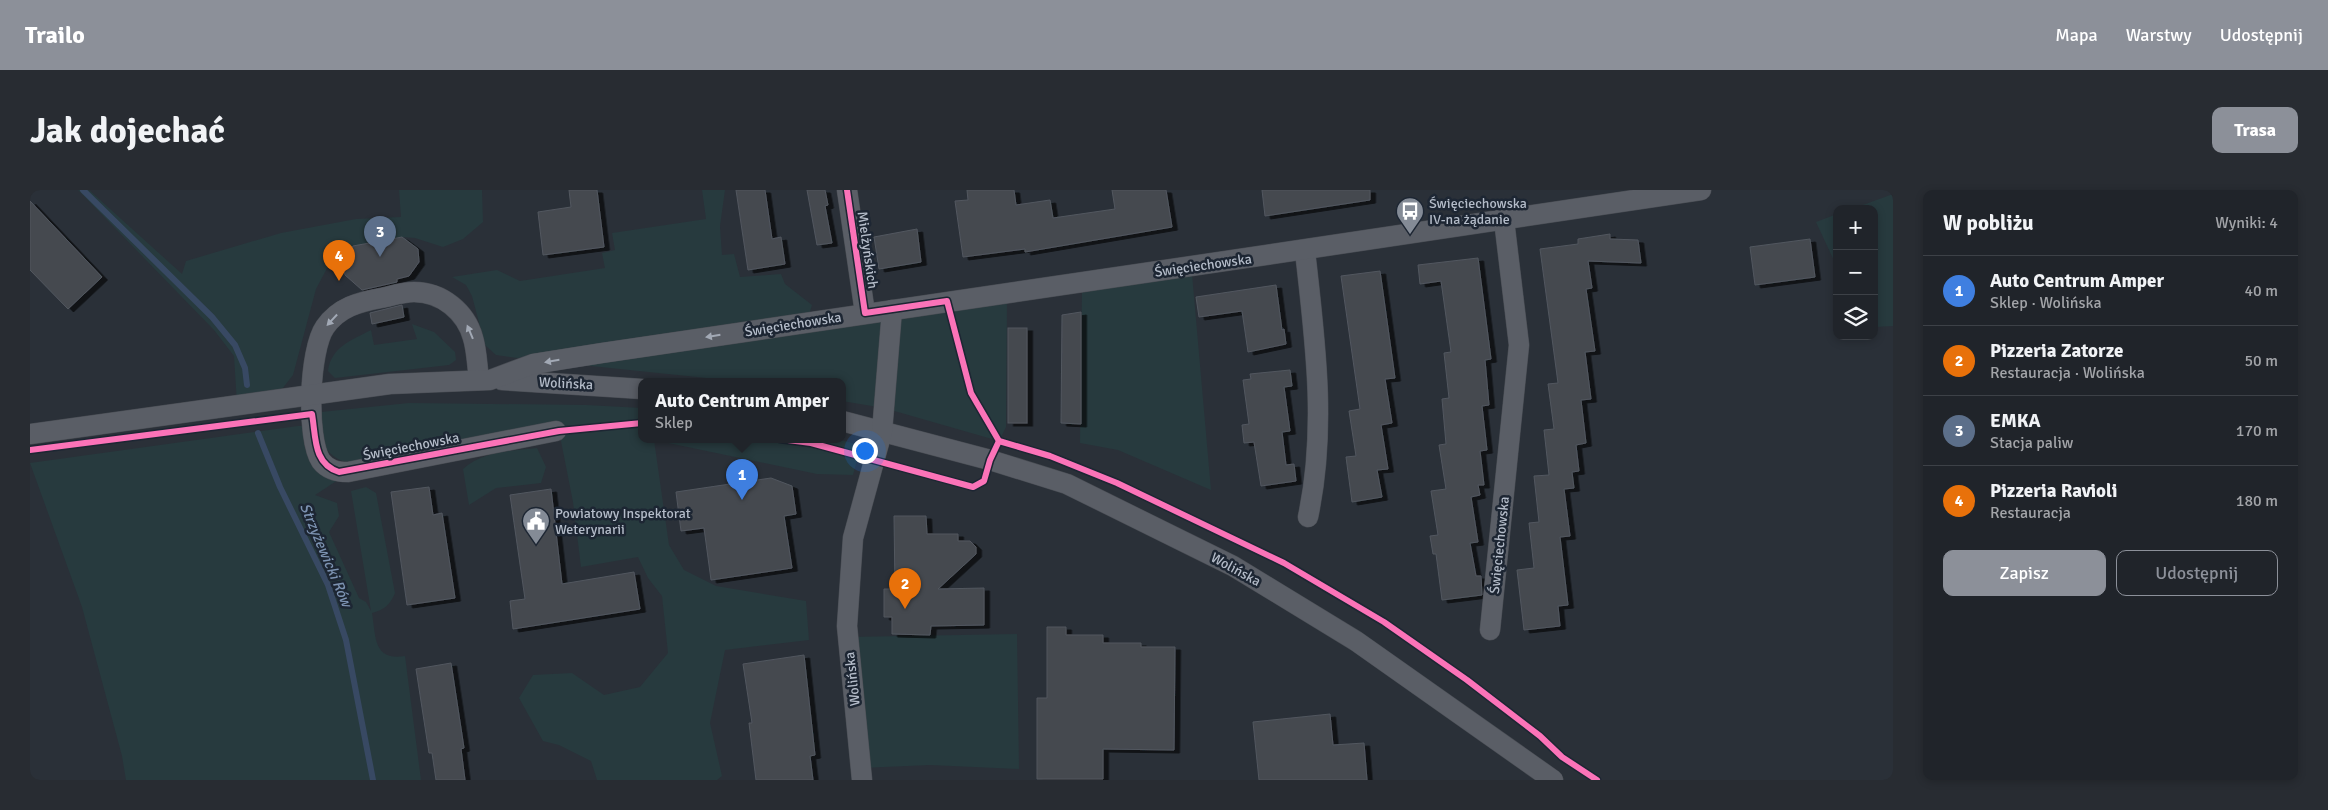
<!DOCTYPE html>
<html lang="pl">
<meta charset="utf-8">
<style>
:root{--surface:#20242a;--page:#282c32;--text:#f1f3f6;--muted:#a2a4a8;--line:#3d4147;--accent:#8c9099}
body{margin:0;font-family:Signika,sans-serif;background:var(--page);color:var(--text)}
.controls{position:absolute;right:15px;top:15px;display:grid;overflow:hidden;border-radius:10px;box-shadow:0 2px 8px #0003}
.controls button{width:45px;height:45px;display:grid;place-items:center;padding:0;border:0;border-bottom:1px solid var(--line);background:var(--surface);color:var(--text);font:25px sans-serif}
.you{position:absolute;left:834px;top:260px;width:18px;height:18px;margin:-12px;border:4px solid #fff;border-radius:50%;background:#1a73e8;box-shadow:0 0 0 8px #1a73e833}
.badge{display:grid;place-items:center;width:32px;height:32px;border-radius:50%;background:var(--accent);color:#fff;font-size:16px;font-weight:700}
.pin{position:absolute;translate:-50% -41px;filter:drop-shadow(0 1px 2px #0008)}
.pin::after{content:'';position:absolute;top:26px;width:18px;height:15px;background:inherit;clip-path:polygon(0 0,100% 0,50% 100%)}
.popup{position:absolute;left:608px;top:188px;width:208px;height:65px;box-sizing:border-box;display:grid;place-content:center;border-radius:10px;background:var(--surface);filter:drop-shadow(0 1px 4px #0005);font-size:16px;white-space:nowrap;color:var(--muted)}
.popup b{font-size:19px;color:var(--text)}
.popup::after{content:'';position:absolute;left:50%;top:100%;margin-left:-10px;border:10px solid transparent;border-top-color:var(--surface)}
.list{margin:0;padding:0;list-style:none}
h2{display:flex;justify-content:space-between;align-items:center;height:65px;margin:0;padding:0 20px;font-size:21px}
h2 small{font-size:16px;font-weight:400;color:var(--muted)}
.list li{display:grid;grid-template-columns:32px 1fr auto;gap:15px;align-items:center;box-sizing:border-box;height:70px;padding:0 20px;border-top:1px solid var(--line)}
.list b{display:block;font-size:19px;white-space:nowrap}
.list p{margin:0;font-size:16px;white-space:nowrap;color:var(--muted)}
.list em{font-size:16px;font-style:normal;color:var(--muted)}
.actions{display:flex;gap:10px;padding:15px 20px}
.actions a{flex:1;padding:11px 0;border:1px solid var(--accent);border-radius:10px;text-align:center;font-size:18px;color:var(--accent)}
.actions .main{background:var(--accent);color:#fff}
.icon{flex:none;width:28px;height:28px;fill:none;stroke:currentColor;stroke-width:2;stroke-linecap:round;stroke-linejoin:round}
.map{position:relative;flex:none;width:1863px;height:590px;overflow:hidden;border-radius:10px}
header{display:flex;align-items:center;gap:30px;box-sizing:border-box;height:70px;padding:0 25px;background:var(--accent);color:#fff}
header strong{font-size:24px}
nav{display:flex;gap:28px;margin-inline-start:auto;font-size:18px}
.intro{display:flex;align-items:center;justify-content:space-between;box-sizing:border-box;height:120px;padding:0 30px}
h1{margin:0;font-size:35px}
.button{padding:12px 22px;border-radius:10px;background:var(--accent);color:#fff;font-size:18px;font-weight:700}
main{display:flex;gap:30px;padding:0 30px}
aside{flex:1;background:var(--surface);border-radius:10px;box-shadow:0 2px 8px #0003}
.map>svg:first-child{display:block}
.green{fill:#273a3e}
.lines{fill:none;stroke-linecap:round;stroke-linejoin:round}
.stream{stroke:#384963;stroke-width:6}
.building{fill:#444950;stroke:#52575f;filter:url(#shadow)}
.minor-casing{stroke:#484c53;stroke-width:21}
.minor{stroke:#5a5e66;stroke-width:20}
.cycleway-casing{stroke:#1d2633;stroke-width:9}
.cycleway{stroke:#fb73b8;stroke-width:6}
.oneway{fill:#a2a9b5}
.labels{text-anchor:middle;stroke-width:5;stroke-linejoin:round;paint-order:stroke}
.poi-label{font-size:14px;fill:#b4bcc9;stroke:#1d2633;text-anchor:start}
.street-label{font-size:14px;fill:#b4bcc9;stroke:#1d2633}
.water-label{font-size:15px;font-style:italic;fill:#7c92b1;stroke:#1d2633}
</style>
<header>
<strong>Trailo</strong>
<nav><a>Mapa</a><a>Warstwy</a><a>Udostępnij</a></nav>
</header>
<div class="intro"><h1>Jak dojechać</h1><a class="button">Trasa</a></div>
<main>
<div class="map">
<svg width="1863" height="590" viewBox="0 0 1863 590">
<defs>
<filter id="shadow"><feDropShadow dx="5.5" dy="3" stdDeviation="0" flood-color="#0009"/></filter>
</defs>
<rect width="100%" height="100%" fill="#2a3038"/>
<!-- green -->
<g class="green">
<polygon points="48,0 59,0 152,84 156,71 251,43 326,29 371,27 369,0 452,0 453,32 433,49 413,57 385,48 372,47 323,56 303,67 286,99 263,185 252,199 207,214 204,166 184,140"/>
<polygon points="672,0 695,0 690,36 692,65 704,64 710,87 751,84 755,94 782,115 779,125 488,168 466,165 455,155 442,106 436,95 422,87 467,80 490,91 575,78 572,63 585,60 582,43 676,29"/>
<polygon points="1863,4 1863,136 1845,137 1844,19 1822,19"/>
<polygon points="1807,24 1807,77 1786,32"/>
<polygon points="1162,84 1181,300 1088,260 1050,253 1052,100"/>
<polygon points="977,111 976,237 969,251 854,218 812,211 812,191 705,191 542,174"/>
<path d="M 382,134 L 404,142 L 425,162 L 426,170 L 419,175 L 305,188 L 298,181 C 301,157 322,150 341,140 L 344,155 L 387,149 Z"/>
<path d="M 379,213 L 556,215 L 612,218 L 612,249 L 808,249 L 825,254 L 830,260 L 823,285 L 787,284 L 624,250 L 639,355 L 654,380 L 686,396 L 776,411 L 779,450 L 695,460 L 680,533 L 692,586 L 687,590 L 567,590 L 561,571 L 529,555 L 513,551 L 489,508 L 503,485 L 542,483 L 574,505 L 610,497 L 638,463 L 632,406 L 618,388 L 608,367 L 551,377 L 543,312 L 529,241 L 315,272 C 290,263 292,246 291,222 Z"/>
<path d="M 268,236 L 272,236 L 308,290 L 285,305 L 307,313 L 309,326 L 299,342 L 329,408 L 336,412 L 341,421 L 321,301 L 336,297 L 346,303 L 365,403 C 360,415 354,420 342,423 C 346,447 343,471 375,466 L 391,590 L 96,590 L 92,566 L 52,417 L 0,273 Z"/>
<path d="M 507,258 L 516,277 L 511,293 L 466,298 L 439,315 L 433,279 C 454,261 480,261 507,258 Z"/>
<polygon points="987,444 989,579 900,575 831,578 818,447"/>
</g>
<g class="lines">
<!-- stream -->
<g class="stream">
<polyline points="53,0 182,127 205,155 215,178 217,195"/>
<polyline points="228,243 250,297 298,395 316,450 343,590"/>
</g>
</g>
<!-- building -->
<g class="building">
<polygon points="539,0 567,0 574,57 513,65 508,22 541,17"/>
<polygon points="706,0 735,0 742,49 751,47 755,74 718,80"/>
<polygon points="777,0 795,0 798,15 795,16 802,53 787,55"/>
<polygon points="937,0 984,0 986,15 1020,10 1023,28 1085,19 1082,0 1136,0 1142,37 995,62 995,59 933,67 925,11 938,10"/>
<polygon points="1232,0 1340,0 1340,10 1235,26"/>
<polygon points="0,11 72,87 38,119 0,80"/>
<polygon points="887,39 891,72 849,79 844,47"/>
<polygon points="1580,44 1580,49 1608,50 1611,73 1558,71 1562,98 1556,99 1565,161 1555,162 1561,209 1551,210 1556,253 1546,255 1549,281 1542,282 1544,298 1534,299 1540,346 1530,347 1538,415 1528,416 1530,436 1494,440 1487,380 1504,378 1499,333 1509,332 1504,286 1519,285 1514,240 1524,239 1518,194 1528,193 1510,59 1548,54 1548,49"/>
<polygon points="372,47 388,59 389,72 379,86 367,89 367,92 332,100 315,85 312,71 323,56"/>
<polygon points="1780,49 1785,87 1725,95 1720,57"/>
<polygon points="1448,68 1461,169 1455,170 1459,215 1452,216 1457,260 1450,261 1454,295 1448,295 1450,305 1441,307 1448,352 1440,353 1446,386 1451,386 1452,405 1412,410 1406,364 1403,364 1400,346 1408,345 1401,301 1416,299 1409,255 1416,254 1412,209 1419,208 1414,163 1421,162 1411,91 1390,94 1388,75"/>
<polygon points="1350,81 1365,188 1355,189 1362,233 1351,235 1358,279 1347,280 1352,307 1322,312 1316,267 1326,266 1319,221 1330,219 1311,86"/>
<polygon points="1246,95 1252,140 1254,139 1256,154 1218,162 1212,121 1169,127 1166,107"/>
<polygon points="372,115 374,127 342,134 340,123"/>
<polygon points="1051,122 1051,234 1031,233 1032,125"/>
<rect x="978" y="138" width="19" height="95"/>
<polygon points="1260,180 1262,196 1254,197 1260,241 1252,242 1256,275 1264,274 1266,291 1231,296 1224,252 1214,253 1212,235 1219,234 1213,190 1221,189 1220,184"/>
<polygon points="741,288 762,296 766,324 754,326 762,378 681,390 674,338 651,341 646,302"/>
<polygon points="399,297 403,325 412,323 425,408 377,415 361,302"/>
<polygon points="521,299 532,394 604,382 610,419 483,439 480,411 495,409 480,305"/>
<polygon points="864,326 896,326 897,344 928,344 928,351 940,351 946,357 946,364 908,399 954,398 954,435 901,436 900,445 862,444 862,427 854,427 854,399 865,399"/>
<polygon points="1017,437 1036,437 1036,445 1073,445 1073,453 1111,453 1111,457 1145,457 1144,560 1073,559 1073,589 1007,589 1007,508 1017,508"/>
<polygon points="774,465 785,565 780,566 783,590 726,590 719,533 722,533 713,474"/>
<polygon points="421,473 434,558 431,559 435,590 406,590 402,563 399,563 386,479"/>
<polygon points="1300,524 1303,555 1334,553 1337,590 1229,590 1223,532"/>
</g>
<g class="lines">
<!-- minor casing -->
<g class="minor-casing">
<g id="minor">
<polyline points="817,0 835,123"/>
<path d="M 1275,61 C 1285,150 1297,238 1278,327"/>
<path d="M 449,189 C 447,176 447,161 443,148 C 436,122 412,102 384,102 C 373,102 361,106 351,108 C 329,112 309,117 295,137 C 279,160 276,248 291,271 C 298,280 307,282 318,282 L 526,241"/>
<polyline points="472,190 612,199"/>
<polyline points="812,231 960,270 1037,294 1203,376 1326,451 1523,590"/>
<path d="M 0,244 L 360,194 L 460,190 L 503,174 L 572,163 C 938,108 1305,56 1671,0"/>
<polyline points="1460,440 1489,155 1474,30"/>
<polyline points="832,590 817,436 823,348 852,242 862,120"/>
</g>
</g>
<!-- minor -->
<use href="#minor" class="minor"/>
<!-- cycleway casing -->
<g class="cycleway-casing">
<g id="cycleway">
<polyline points="817,0 835,123 917,111 941,203 969,251 1020,266 1087,293 1254,373 1354,432 1437,490 1510,546 1532,567 1567,590"/>
<polyline points="750,249 781,253 943,297 954,291 960,270 969,251"/>
<path d="M 0,260 L 282,224 C 286,247 283,274 309,282 L 529,241 L 612,233"/>
</g>
</g>
<!-- cycleway -->
<use href="#cycleway" class="cycleway"/>
</g>
<!-- one-way arrows -->
<defs><path id="oneway-solid" d="M-6-.8H1V-3.2L6.5 0L1 3.2V.8H-6Z" transform="scale(1.25)"/></defs>
<g class="oneway">
<use href="#oneway-solid" transform="translate(302 130) rotate(133)"/>
<use href="#oneway-solid" transform="translate(440 142) rotate(-113)"/>
<use href="#oneway-solid" transform="translate(683 146) rotate(171)"/>
<use href="#oneway-solid" transform="translate(522 171) rotate(170)"/>
</g>
<!-- icons -->
<defs>
<g id="bus-pin" transform="scale(1.4375)"><path d="M0 17L-7.5 6A9.5 9.5 0 1 1 7.5 6Z" fill="#848b96" stroke="#1d2633"/><path d="M-5-6H5V4H4V6H2V4H-2V6H-4V4H-5ZM-3.5-4V0h7V-4ZM-3.5 1.2v1.5H-2V1.2ZM2 1.2v1.5H3.5V1.2Z" fill="#fff"/></g>
<g id="civic-pin" transform="scale(1.4375)"><path d="M0 17L-7.5 6A9.5 9.5 0 1 1 7.5 6Z" fill="#848b96" stroke="#1d2633"/><path d="M-.6-6.5H3V-4.5H.6V-3L4-1V1h2V6H-6V1h2V-1L-.6-3ZM-1.2 2.5V6h2.4V2.5Z" fill="#fff"/></g>
</defs>
<g fill-rule="evenodd">
<use href="#bus-pin" x="1380" y="21"/>
<use href="#civic-pin" x="506" y="331"/>
</g>
<g class="labels">
<!-- poi labels -->
<g class="poi-label">
<text x="1399" y="18">Święciechowska<tspan x="1399" dy="16">IV-na żądanie</tspan></text>
<text x="525" y="328">Powiatowy Inspektorat<tspan x="525" dy="16">Weterynarii</tspan></text>
</g>
<!-- street labels -->
<g class="street-label">
<text transform="translate(838 60) rotate(82)" y="5">Mielżyńskich</text>
<text transform="translate(1173 75) rotate(-8)" y="5">Święciechowska</text>
<text transform="translate(763 134) rotate(-9)" y="5">Święciechowska</text>
<text transform="translate(536 193) rotate(3)" y="5">Wolińska</text>
<text transform="translate(381 256) rotate(-11)" y="5">Święciechowska</text>
<text transform="translate(1469 355) rotate(-84)" y="5">Święciechowska</text>
<text transform="translate(1206 379) rotate(29)" y="5">Wolińska</text>
<text transform="translate(822 489) rotate(-96)" y="5">Wolińska</text>
</g>
<!-- water labels -->
<g class="water-label">
<text transform="translate(296 365) rotate(67)" y="5">Strzyżewicki Rów</text>
</g>
</g>
</svg>
<div class="controls">
<button>+</button>
<button>−</button>
<button><svg class="icon" aria-label="layers" viewBox="0 0 24 24"><path d="M12 4l9 5-9 5-9-5zM3 14l9 5 9-5"/></svg></button>
</div>
<div class="you"></div>
<div class="pin badge" style="left:712px;top:310px;background:#3f7fe0">1</div>
<div class="popup"><b>Auto Centrum Amper</b>Sklep</div>
<div class="pin badge" style="left:875px;top:419px;background:#e8710a">2</div>
<div class="pin badge" style="left:350px;top:67px;background:#5c6f8a">3</div>
<div class="pin badge" style="left:309px;top:91px;background:#e8710a">4</div>
</div>
<aside>
<h2>W pobliżu<small>Wyniki: 4</small></h2>
<ul class="list">
<li><span class="badge" style="background:#3f7fe0">1</span><div><b>Auto Centrum Amper</b><p>Sklep · Wolińska</p></div><em>40 m</em></li>
<li><span class="badge" style="background:#e8710a">2</span><div><b>Pizzeria Zatorze</b><p>Restauracja · Wolińska</p></div><em>50 m</em></li>
<li><span class="badge" style="background:#5c6f8a">3</span><div><b>EMKA</b><p>Stacja paliw</p></div><em>170 m</em></li>
<li><span class="badge" style="background:#e8710a">4</span><div><b>Pizzeria Ravioli</b><p>Restauracja</p></div><em>180 m</em></li>
</ul>
<div class="actions"><a class="main">Zapisz</a><a>Udostępnij</a></div>
</aside>
</main>
